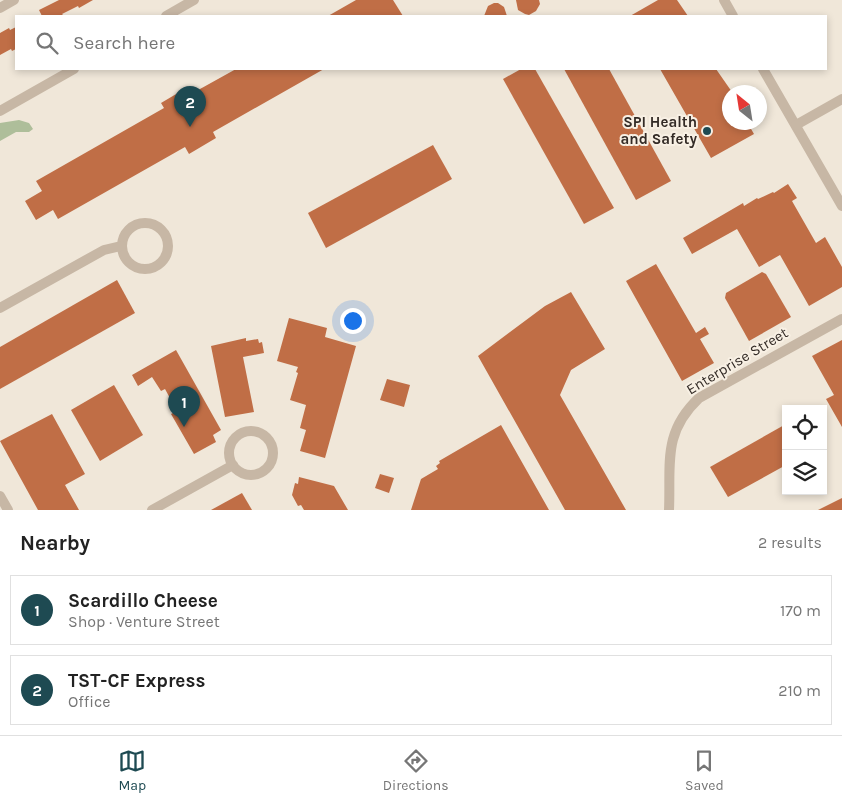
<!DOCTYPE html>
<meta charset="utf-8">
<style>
:root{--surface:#fff;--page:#f6f6f6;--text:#222;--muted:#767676;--line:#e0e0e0;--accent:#1e4a52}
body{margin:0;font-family:Karla,sans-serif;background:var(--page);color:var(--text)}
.controls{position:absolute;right:15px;bottom:15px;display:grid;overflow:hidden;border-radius:0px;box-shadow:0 2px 8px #0003}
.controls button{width:45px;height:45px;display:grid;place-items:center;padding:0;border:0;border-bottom:1px solid var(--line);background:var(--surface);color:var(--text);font:25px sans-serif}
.compass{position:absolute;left:722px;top:85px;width:45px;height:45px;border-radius:50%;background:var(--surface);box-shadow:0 2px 8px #0003;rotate:330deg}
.you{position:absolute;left:352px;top:320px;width:18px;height:18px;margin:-12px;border:4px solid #fff;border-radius:50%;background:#1a73e8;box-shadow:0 0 0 8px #1a73e833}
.badge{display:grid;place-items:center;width:32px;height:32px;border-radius:50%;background:var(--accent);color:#fff;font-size:16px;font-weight:700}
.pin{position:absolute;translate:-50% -41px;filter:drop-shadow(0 1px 2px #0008)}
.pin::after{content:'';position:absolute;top:26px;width:18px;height:15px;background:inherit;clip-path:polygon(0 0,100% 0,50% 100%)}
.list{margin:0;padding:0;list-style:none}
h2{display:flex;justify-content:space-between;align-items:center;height:65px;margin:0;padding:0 20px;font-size:21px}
h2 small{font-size:16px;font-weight:400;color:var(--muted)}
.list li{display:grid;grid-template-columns:32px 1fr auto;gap:15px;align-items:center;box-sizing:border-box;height:70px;margin:0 10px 10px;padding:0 10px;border:1px solid var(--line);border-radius:0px}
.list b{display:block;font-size:19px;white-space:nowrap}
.list p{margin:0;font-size:16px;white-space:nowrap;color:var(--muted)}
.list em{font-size:16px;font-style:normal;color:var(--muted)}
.icon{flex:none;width:28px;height:28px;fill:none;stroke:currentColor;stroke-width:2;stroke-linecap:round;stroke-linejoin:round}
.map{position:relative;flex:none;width:842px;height:510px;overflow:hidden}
.search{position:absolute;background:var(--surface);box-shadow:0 2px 8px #0003;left:15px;right:15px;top:15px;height:55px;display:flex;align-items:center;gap:12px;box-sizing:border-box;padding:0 18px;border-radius:0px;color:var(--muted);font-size:19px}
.sheet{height:225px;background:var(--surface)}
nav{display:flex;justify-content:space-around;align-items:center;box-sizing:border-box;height:70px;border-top:1px solid var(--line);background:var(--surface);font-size:14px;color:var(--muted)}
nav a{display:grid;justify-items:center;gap:2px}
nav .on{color:var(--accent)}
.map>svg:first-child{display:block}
.green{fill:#aebe9a}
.building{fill:#c06e46}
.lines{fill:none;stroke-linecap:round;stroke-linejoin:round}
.minor{stroke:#c7b7a5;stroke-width:10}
.poi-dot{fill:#1e4a52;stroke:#f8f0e4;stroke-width:2}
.labels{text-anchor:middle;stroke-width:4;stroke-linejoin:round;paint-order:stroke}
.poi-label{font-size:15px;font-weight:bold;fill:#332b26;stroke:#f8f0e4;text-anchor:end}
.street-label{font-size:15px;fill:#332b26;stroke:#f8f0e4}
</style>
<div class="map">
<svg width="842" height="510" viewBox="0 0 842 510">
<rect width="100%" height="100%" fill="#f0e7d9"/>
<!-- green -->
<polygon class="green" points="19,120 29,123 33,129 29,132 16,132 0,141 0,123"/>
<!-- building -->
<g class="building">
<polygon points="59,0 93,0 79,8 78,6 62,14 64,16 42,16 39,10"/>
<polygon points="356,0 393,0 403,16 328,16"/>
<polygon points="516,0 539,0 540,4 536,11 529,15 525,14 518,10"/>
<polygon points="658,0 677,0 688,16 630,16"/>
<polygon points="494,3 498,3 504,7 507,16 484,16 488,6"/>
<polygon points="16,27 16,49 12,51 11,49 0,55 0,33 9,28 10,30"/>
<polygon points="236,69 324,69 213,132 216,138 189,154 185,147 58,219 53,210 36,220 25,201 42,191 36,181 164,108 161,103 188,87 191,94"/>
<polygon points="521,69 535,69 614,208 584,224 503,79"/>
<polygon points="564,69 609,69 671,181 636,200"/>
<polygon points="660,69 716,69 732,92 730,92 730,122 747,122 754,134 711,158"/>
<polygon points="433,145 452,179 326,248 308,213"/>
<polygon points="788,184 797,198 792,201 816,243 825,237 842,267 842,287 809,306 780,255 759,267 737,229 692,254 683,238 743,203 744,206 757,198 758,199 773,192 774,193"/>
<polygon points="656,264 696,333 705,327 709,334 700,339 714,363 682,381 626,281"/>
<polygon points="762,272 766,274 791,317 749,341 725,298 726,293"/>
<polygon points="117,280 135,313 0,389 0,347"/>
<polygon points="571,292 605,349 571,370 560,395 626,510 565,510 478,356 545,306"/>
<polygon points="289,318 327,328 325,337 356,346 325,458 300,451 306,430 300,428 306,405 290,400 298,373 296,372 298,367 277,361"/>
<polygon points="246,338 246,341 258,339 259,343 262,342 264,353 243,357 254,412 225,417 211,346"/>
<polygon points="842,340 842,427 826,399 834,395 812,356"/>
<polygon points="176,350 221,430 213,435 216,442 194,454 171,414 177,411 165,389 161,391 152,377 138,386 132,375"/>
<polygon points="387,379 410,385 404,407 380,400"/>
<polygon points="114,385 143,435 100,461 71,410"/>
<polygon points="52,414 85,474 65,485 79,510 38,510 0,441"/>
<polygon points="786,424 786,465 728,497 710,467"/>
<polygon points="501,425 549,510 411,510 421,479 438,469 436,466 440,463 439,461"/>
<polygon points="380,474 394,478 389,493 375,488"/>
<polygon points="299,477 334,486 348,510 304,510 301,505 298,506 292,495 295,483 298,484"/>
<polygon points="242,493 252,510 211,510"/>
<polygon points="842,498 842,510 818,510"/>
</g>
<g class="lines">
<!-- minor -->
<g class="minor">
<polyline points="724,0 733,16"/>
<polyline points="0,8 14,0"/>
<polyline points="166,16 194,0"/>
<polyline points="763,69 842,206"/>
<polyline points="0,111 74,69"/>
<polyline points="796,125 842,99"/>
<circle cx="145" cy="246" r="23"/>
<polyline points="0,308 104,250 121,246"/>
<circle cx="251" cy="453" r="22"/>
<polyline points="0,496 8,510"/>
<polyline points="152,510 233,465"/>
<path d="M 669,510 C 671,464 662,433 699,398 L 842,319"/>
</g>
</g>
<!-- markers -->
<circle class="poi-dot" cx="707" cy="131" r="5"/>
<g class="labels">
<!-- poi labels -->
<g class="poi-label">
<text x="697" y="127">SPI Health<tspan x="697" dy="17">and Safety</tspan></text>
</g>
<!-- street labels -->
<g class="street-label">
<text transform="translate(737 361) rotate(-31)" y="5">Enterprise Street</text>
</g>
</g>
</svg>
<div class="controls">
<button><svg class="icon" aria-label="locate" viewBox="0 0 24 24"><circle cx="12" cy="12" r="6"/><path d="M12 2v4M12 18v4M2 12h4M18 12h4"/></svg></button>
<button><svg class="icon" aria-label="layers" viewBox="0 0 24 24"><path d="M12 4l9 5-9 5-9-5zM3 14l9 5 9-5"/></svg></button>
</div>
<svg class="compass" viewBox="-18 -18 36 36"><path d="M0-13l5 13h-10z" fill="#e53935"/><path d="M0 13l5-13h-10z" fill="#767676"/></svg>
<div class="you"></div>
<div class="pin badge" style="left:184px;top:427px">1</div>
<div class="pin badge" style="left:190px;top:127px">2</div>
<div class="search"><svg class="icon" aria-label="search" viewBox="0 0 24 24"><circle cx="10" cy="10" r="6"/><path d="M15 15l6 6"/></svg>Search here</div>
</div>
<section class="sheet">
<h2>Nearby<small>2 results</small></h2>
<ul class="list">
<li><span class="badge">1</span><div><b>Scardillo Cheese</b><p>Shop · Venture Street</p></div><em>170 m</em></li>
<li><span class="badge">2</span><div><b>TST-CF Express</b><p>Office</p></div><em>210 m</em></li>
</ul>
</section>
<nav>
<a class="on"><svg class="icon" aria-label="map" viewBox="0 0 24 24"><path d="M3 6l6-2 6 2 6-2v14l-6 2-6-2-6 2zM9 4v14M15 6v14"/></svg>Map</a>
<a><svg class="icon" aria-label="directions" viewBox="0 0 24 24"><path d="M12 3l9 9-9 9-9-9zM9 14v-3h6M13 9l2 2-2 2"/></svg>Directions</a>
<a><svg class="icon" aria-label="saved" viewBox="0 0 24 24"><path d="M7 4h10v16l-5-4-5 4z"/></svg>Saved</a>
</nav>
